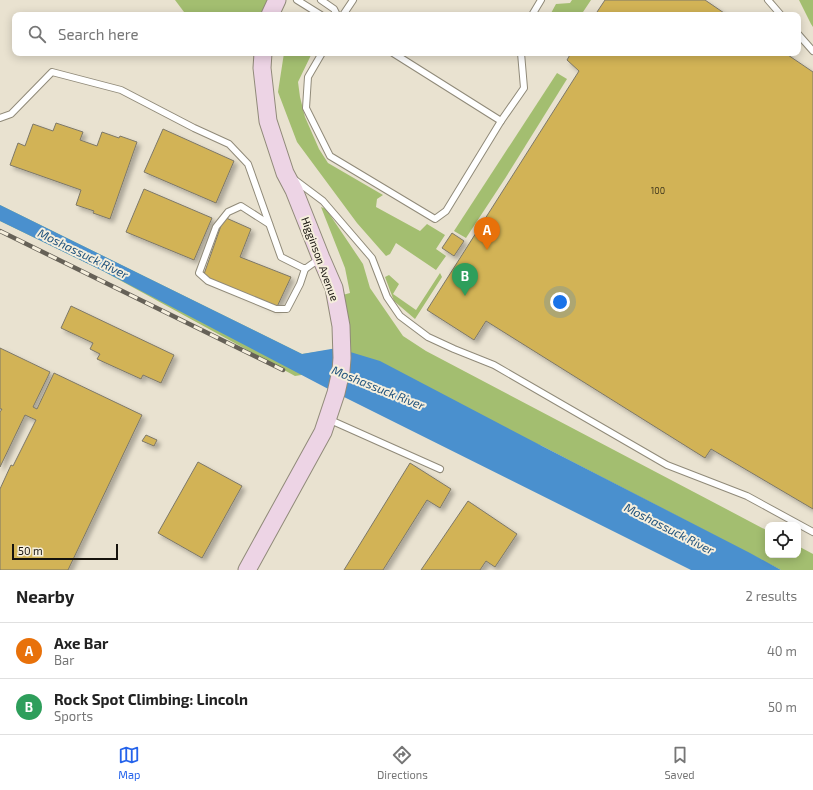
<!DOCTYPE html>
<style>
:root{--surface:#fff;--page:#f2f2f2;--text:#222;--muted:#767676;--line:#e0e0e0;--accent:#2563eb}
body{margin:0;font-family:"Exo 2",sans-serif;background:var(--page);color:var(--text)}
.controls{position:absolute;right:12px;bottom:12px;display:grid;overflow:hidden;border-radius:8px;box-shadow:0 2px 10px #0003}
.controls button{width:36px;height:36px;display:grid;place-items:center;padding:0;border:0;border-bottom:1px solid var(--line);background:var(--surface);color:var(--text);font:20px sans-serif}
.scale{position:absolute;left:12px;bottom:10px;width:106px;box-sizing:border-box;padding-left:4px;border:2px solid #16130d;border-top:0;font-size:11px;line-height:14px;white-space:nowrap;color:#16130d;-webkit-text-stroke:3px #f6efdd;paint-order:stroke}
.you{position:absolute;left:560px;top:302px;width:14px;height:14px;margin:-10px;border:3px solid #fff;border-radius:50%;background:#1a73e8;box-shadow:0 0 0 6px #1a73e833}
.badge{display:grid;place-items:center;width:26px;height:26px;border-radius:50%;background:var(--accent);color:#fff;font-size:13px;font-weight:700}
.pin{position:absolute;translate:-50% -33px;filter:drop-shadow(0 1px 2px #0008)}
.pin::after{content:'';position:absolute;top:21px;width:14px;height:12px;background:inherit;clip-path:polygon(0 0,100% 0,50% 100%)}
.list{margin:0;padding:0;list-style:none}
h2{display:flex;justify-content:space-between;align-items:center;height:52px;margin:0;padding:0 16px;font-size:17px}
h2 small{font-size:13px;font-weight:400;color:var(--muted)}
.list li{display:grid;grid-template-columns:26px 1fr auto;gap:12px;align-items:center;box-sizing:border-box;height:56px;padding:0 16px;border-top:1px solid var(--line)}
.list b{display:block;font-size:15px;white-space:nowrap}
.list p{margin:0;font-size:13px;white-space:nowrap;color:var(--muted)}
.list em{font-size:13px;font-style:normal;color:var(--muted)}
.icon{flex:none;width:22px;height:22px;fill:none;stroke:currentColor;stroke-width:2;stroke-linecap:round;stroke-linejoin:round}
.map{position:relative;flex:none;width:813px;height:570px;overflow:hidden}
.search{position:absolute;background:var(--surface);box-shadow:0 2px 10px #0003;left:12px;right:12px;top:12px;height:44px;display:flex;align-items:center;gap:10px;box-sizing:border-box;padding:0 14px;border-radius:8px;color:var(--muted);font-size:15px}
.sheet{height:164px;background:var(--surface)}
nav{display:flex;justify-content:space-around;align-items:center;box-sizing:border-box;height:56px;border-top:1px solid var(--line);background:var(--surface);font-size:11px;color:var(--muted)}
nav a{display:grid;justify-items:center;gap:2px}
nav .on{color:var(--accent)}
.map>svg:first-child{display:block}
.green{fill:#a3be70}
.water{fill:#4a90ce}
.building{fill:#d2b356;stroke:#7d7868;filter:url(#shadow)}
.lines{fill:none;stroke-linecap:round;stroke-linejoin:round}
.lane-casing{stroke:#908a79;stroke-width:8}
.secondary-casing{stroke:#908a79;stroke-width:19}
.lane{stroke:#fff;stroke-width:6}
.secondary{stroke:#edd4e5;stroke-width:17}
.rail-casing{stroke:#666157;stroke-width:4.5}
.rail{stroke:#f6efdd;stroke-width:3;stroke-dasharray:9;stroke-linecap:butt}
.labels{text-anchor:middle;stroke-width:4;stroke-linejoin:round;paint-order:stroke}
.number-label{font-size:9px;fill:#453b1f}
.street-label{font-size:11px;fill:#16130d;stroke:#f6efdd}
.water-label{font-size:12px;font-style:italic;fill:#20527c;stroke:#f6efdd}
</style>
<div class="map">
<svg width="813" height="570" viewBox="0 0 813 570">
<defs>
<filter id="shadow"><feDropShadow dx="3.5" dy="3.5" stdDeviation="2" flood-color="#0004"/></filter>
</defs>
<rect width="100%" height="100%" fill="#e9e2d0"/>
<!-- green -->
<g class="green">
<polygon points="175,0 275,0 270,15 195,15 184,12"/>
<polygon points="572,0 591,0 581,15 550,15 556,4 570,3"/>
<polygon points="799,0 813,0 813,27 811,24"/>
<polygon points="284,53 312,53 298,82 300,97 305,117 319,149 328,163 383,195 377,199 376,207 420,231 427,224 445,235 436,249 446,256 436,270 396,243 390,254 386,256 357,223 297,142 278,92"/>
<polygon points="557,73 567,79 506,177 466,238 454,231"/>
<polygon points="0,205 302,354 336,349 335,297 350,293 345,268 321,207 326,209 363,264 370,288 403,336 426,351 768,531 768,555 798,555 798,546 813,554 813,570 781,570 542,446 339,369 295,376 103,271 0,221"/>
<polygon points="440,273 442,277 415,319 394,301 385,277 389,275 399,284 393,294 416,310"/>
</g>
<!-- water -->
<polygon class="water" points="0,205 302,354 337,348 380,361 542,446 750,553 781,570 691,570 336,393 103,271 0,221"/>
<!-- building -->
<g class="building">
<polygon points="605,0 705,0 727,15 595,15"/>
<polygon points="571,53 785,53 813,72 813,509 711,449 705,458 486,321 474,340 427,310 579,71 567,60"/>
<polygon points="56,123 83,132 80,140 97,146 102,132 119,138 120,136 137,142 110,219 93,213 94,211 76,205 81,190 10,165 18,143 25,146 33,124 53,131"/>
<polygon points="163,129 234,161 216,203 144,172"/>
<polygon points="144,189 212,218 194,260 126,232"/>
<polygon points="224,217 251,229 240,257 291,277 276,309 203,277"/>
<polygon points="452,233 464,241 454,256 442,248"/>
<polygon points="71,306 174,355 161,383 143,375 141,379 97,359 100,354 90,349 93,343 61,328"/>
<polygon points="0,348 50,372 33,407 37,409 54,373 142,415 68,570 0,570 0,489 11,465 13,466 36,420 25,415 0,467 0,412 2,409 0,409"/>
<polygon points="146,435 157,440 154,446 142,441"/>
<polygon points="198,462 242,486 202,558 158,533"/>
<polygon points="410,463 451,489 440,508 427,500 383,570 344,570"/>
<polygon points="468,501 517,534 495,567 486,561 480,570 421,570"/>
</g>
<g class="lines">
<!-- lane casing -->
<g class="lane-casing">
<g id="lane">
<polyline points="297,0 321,15"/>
<polyline points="321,0 334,9 337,15"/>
<polyline points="768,0 781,15"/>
<polyline points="343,15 353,0"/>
<polyline points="532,15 541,0"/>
<polyline points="798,34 813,51"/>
<polyline points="322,53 308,77 306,108 330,156 435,219 446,211 501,121 524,88 521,53"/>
<polyline points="393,53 501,121"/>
<polyline points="0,118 11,114 52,72 121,90 194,128 229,144 248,164 281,257 305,269 319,259"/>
<polyline points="295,180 323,201 372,258 387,297 400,316 428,337 454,349 494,365 667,465 747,496 813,532"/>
<polyline points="269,224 241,206 228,212 216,227 199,273 208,281 276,309 287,309 300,284 305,269"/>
<polyline points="328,419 440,469"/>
</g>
</g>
<!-- secondary casing -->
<g class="secondary-casing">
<g id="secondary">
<polyline points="270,15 277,0"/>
<polyline points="247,570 323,432 336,393 341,371 342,358 341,326 334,288 321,258 294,190 285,173 268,121 262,68 263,53"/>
</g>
</g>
<!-- lane -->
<use href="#lane" class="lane"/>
<!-- secondary -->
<use href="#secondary" class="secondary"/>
<!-- rail casing -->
<g class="rail-casing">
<polyline id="rail" points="0,231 283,370"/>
</g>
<!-- rail -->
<use href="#rail" class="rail"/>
</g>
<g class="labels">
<!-- number labels -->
<g class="number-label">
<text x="658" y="194">100</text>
</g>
<!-- street labels -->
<g class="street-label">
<text transform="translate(320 259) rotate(70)" y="4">Higginson Avenue</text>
</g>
<!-- water labels -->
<g class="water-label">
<text transform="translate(83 254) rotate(26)" y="4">Moshassuck River</text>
<text transform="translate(378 388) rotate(22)" y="4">Moshassuck River</text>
<text transform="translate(669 529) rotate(27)" y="4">Moshassuck River</text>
</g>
</g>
</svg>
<div class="controls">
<button><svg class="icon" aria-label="locate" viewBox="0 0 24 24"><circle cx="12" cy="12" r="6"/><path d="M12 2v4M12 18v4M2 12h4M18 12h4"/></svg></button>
</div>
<div class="scale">50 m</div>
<div class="you"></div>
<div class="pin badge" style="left:487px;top:250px;background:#e8710a">A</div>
<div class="pin badge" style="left:465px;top:296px;background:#2e9e5b">B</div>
<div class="search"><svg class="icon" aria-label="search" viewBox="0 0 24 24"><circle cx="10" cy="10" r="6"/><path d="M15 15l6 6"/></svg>Search here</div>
</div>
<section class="sheet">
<h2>Nearby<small>2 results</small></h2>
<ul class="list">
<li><span class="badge" style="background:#e8710a">A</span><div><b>Axe Bar</b><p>Bar</p></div><em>40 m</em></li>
<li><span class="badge" style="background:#2e9e5b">B</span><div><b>Rock Spot Climbing: Lincoln</b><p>Sports</p></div><em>50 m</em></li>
</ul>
</section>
<nav>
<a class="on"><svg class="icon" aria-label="map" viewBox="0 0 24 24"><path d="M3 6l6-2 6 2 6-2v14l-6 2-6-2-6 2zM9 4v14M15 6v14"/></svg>Map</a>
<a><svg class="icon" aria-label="directions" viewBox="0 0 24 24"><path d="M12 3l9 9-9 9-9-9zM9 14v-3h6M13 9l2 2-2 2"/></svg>Directions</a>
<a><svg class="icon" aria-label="saved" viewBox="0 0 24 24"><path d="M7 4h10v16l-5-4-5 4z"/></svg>Saved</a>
</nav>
